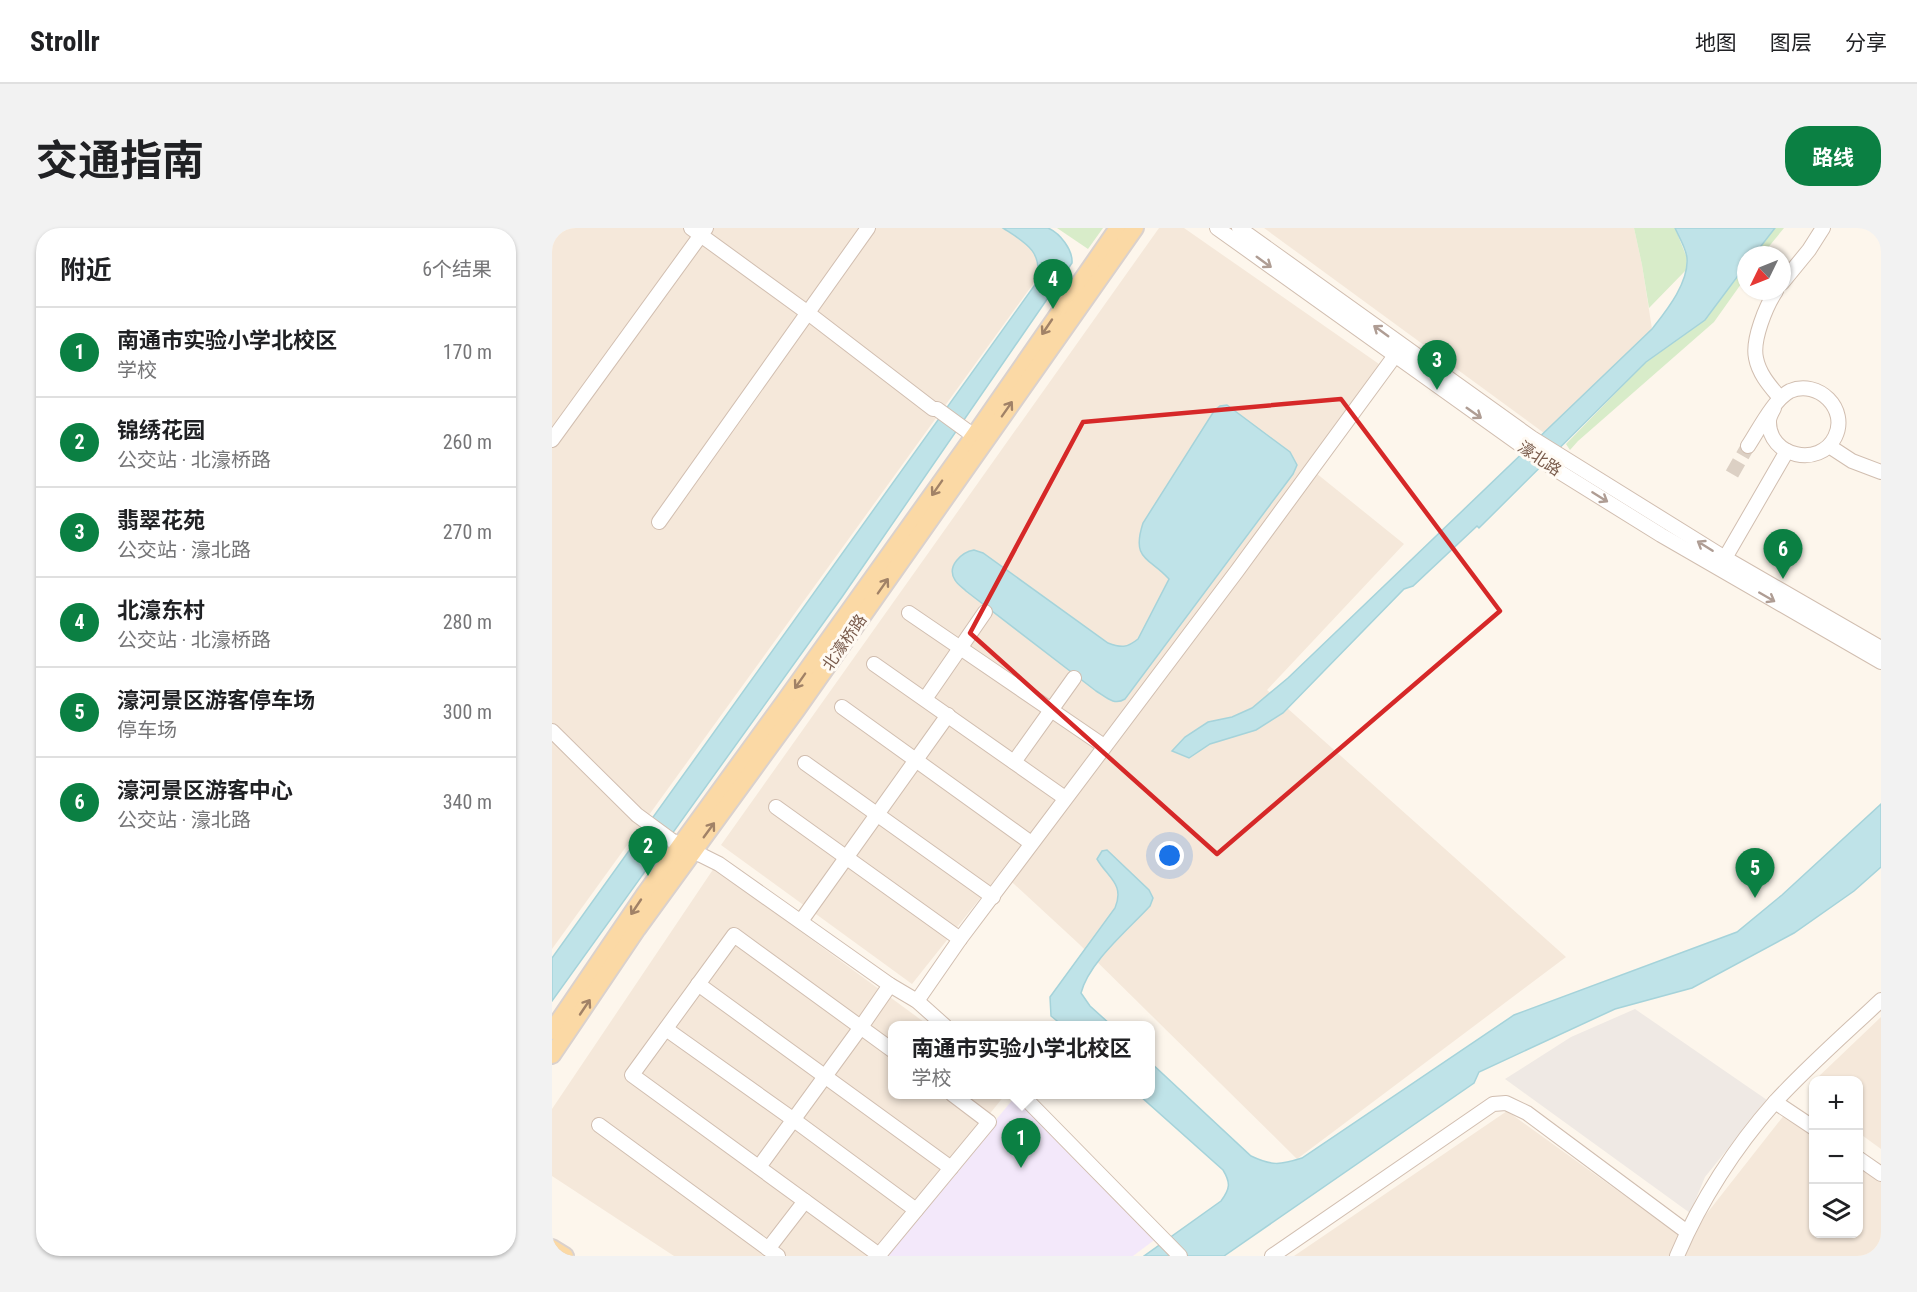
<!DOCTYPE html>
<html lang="zh">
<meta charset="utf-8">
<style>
:root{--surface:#fff;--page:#f2f2f2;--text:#202124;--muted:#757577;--line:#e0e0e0;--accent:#0b8043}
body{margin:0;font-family:"Roboto Condensed","Noto Sans SC",sans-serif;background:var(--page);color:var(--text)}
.controls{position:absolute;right:18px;bottom:18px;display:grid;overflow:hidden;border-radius:12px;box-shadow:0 2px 4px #0004}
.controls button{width:54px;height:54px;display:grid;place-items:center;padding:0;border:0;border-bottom:2px solid var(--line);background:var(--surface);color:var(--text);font:30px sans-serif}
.compass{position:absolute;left:1185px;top:18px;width:54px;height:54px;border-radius:50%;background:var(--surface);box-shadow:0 2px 4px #0004;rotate:227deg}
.you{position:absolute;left:618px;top:628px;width:21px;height:21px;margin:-15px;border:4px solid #fff;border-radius:50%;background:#1a73e8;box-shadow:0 0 0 9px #1a73e833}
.badge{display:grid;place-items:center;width:39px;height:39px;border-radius:50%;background:var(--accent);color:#fff;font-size:20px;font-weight:700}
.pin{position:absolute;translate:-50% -50px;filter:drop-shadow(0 2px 3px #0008)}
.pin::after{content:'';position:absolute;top:32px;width:21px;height:18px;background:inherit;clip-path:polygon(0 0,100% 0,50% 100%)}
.popup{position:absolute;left:336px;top:793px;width:267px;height:78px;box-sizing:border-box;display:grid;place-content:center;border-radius:12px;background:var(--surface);filter:drop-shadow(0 2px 4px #0005);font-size:20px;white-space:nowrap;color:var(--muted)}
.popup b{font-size:22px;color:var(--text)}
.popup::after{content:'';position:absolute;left:50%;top:100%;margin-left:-12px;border:12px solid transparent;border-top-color:var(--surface)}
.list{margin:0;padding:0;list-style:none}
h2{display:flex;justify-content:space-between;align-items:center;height:78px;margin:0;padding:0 24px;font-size:26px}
h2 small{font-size:20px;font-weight:400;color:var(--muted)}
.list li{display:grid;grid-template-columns:39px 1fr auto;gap:18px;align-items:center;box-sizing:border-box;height:90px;padding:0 24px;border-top:2px solid var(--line)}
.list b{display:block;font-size:22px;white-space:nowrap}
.list p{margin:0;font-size:20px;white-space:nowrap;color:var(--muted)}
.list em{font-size:20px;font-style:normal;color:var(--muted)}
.icon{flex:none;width:33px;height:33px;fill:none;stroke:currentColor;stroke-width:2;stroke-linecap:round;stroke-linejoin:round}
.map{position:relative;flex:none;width:1329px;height:1028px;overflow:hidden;border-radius:24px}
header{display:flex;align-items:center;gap:36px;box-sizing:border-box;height:84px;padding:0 30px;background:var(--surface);border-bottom:2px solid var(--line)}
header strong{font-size:28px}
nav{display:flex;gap:33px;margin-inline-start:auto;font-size:21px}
.intro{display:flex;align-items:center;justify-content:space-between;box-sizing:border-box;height:144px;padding:0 36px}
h1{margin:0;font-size:42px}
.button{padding:15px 27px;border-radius:24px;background:var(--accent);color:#fff;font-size:21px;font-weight:700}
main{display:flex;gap:36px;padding:0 36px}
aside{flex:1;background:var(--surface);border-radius:24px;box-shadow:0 2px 4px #0004}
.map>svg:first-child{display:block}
.residential{fill:#f5e8da}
.industrial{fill:#efe9e4}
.education{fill:#f3e8fa}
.green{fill:#d8ecc9}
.water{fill:#bfe3e8;stroke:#a5d3da;stroke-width:1.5}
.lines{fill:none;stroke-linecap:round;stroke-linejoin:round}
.minor-tunnel{stroke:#dcd0c4;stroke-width:14;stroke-dasharray:14 7;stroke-linecap:butt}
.minor-casing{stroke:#d1beb0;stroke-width:16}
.major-casing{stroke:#dad1cd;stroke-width:20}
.minor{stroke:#fff;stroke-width:14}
.major{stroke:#fbd9a5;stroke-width:16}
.oneway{stroke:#af9d94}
.oneway2{stroke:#a18267}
.marked{fill:none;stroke:#d62828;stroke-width:4.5;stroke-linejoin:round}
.labels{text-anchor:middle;stroke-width:6;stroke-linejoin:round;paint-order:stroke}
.street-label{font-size:16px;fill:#7a5c4d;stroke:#fffaf3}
</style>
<header>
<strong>Strollr</strong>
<nav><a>地图</a><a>图层</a><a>分享</a></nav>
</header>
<div class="intro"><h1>交通指南</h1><a class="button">路线</a></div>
<main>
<aside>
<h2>附近<small>6个结果</small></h2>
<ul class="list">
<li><span class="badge">1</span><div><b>南通市实验小学北校区</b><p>学校</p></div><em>170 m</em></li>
<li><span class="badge">2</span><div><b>锦绣花园</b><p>公交站 · 北濠桥路</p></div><em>260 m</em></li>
<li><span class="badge">3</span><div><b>翡翠花苑</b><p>公交站 · 濠北路</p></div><em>270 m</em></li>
<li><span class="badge">4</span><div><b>北濠东村</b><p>公交站 · 北濠桥路</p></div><em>280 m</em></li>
<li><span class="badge">5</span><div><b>濠河景区游客停车场</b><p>停车场</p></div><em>300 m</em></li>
<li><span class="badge">6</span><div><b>濠河景区游客中心</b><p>公交站 · 濠北路</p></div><em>340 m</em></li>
</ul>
</aside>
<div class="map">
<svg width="1329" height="1028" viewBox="0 0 1329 1028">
<rect width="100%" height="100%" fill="#fdf6ec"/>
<!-- residential -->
<g class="residential">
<polygon points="0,0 486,0 510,16 0,721"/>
<polygon points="607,0 632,0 827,136 754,237 852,316 715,462 1014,729 745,931 526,715 449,644 360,756 169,617"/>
<polygon points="712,0 1082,0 1090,37 1100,101 992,205"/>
<polygon points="162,640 376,797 340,798 340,866 453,867 322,1028 122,1028 0,948 0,881"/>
<polygon points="1329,789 1329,921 1307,905 1306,852 1263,852"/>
<polygon points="955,883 1134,1012 1233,886 1261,906 1262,1006 1306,1006 1307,937 1329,953 1329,1028 742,1028"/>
</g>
<!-- industrial -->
<polygon class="industrial" points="1083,781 1215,872 1153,949 1138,985 953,851 1019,809"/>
<!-- education -->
<polygon class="education" points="462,870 605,1010 581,1028 331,1028"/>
<!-- green -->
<g class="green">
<polygon points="505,0 551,0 536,21"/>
<polygon points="1082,0 1123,0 1135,30 1134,42 1097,80 1090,37"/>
<polygon points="1223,0 1232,0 1210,27 1202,27"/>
<polygon points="1194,37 1194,49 1162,94 1026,213 1018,222 1014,216 1094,134 1153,91"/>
</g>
<!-- water -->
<g class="water">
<path d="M 451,0 C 460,0 489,0 496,0 C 508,5 521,22 520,35 L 290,369 L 0,773 L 0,730 L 485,54 C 491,23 474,15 451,0 Z"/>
<path d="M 1123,0 L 1223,0 L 1202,27 L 1194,27 L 1194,37 L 1153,92 L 1094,134 L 927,300 L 925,298 L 861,358 L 852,361 L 731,485 L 704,502 L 658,516 L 637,530 L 620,523 L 633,509 L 656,494 L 680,489 L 700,480 L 736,450 L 1100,101 C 1114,83 1137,55 1135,30 C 1134,20 1127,9 1123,0 Z"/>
<path d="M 675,177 L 738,224 L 745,237 L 741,246 L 573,471 C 562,478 554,469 544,463 L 414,363 C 411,360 405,356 403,352 C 394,338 410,324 422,322 L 431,325 L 556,415 C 569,420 575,420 586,411 L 617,351 C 597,329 579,332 591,295 L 662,183 L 668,178 Z"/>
<path d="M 1329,576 L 1329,639 L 1302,663 L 1242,705 L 1140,760 L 1063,781 L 927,844 L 922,855 L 672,1028 L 592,1028 L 669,973 C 678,961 679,955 671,942 L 587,867 L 598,866 L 598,834 L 699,928 C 720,938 728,937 750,930 L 962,787 L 1185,704 L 1230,667 Z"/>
<path d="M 555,622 L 597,662 L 601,670 L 598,678 C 576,702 537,734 529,765 L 538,778 L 559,797 L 510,797 L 499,788 L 498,769 L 563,680 C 573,656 556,650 545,631 L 550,623 Z"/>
</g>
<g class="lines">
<!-- minor-tunnel -->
<polyline class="minor-tunnel" points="1180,246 1196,218"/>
<!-- minor casing -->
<g class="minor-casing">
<g id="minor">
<polyline points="139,0 256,85 381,181 385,181 422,208"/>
<polyline points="665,0 998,238 1109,307 1329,434"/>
<polyline points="687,0 980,210 1173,330 1329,420"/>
<polyline points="1230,55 1257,22 1271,0"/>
<path d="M 1224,63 C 1214,78 1200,112 1204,130 C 1207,146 1218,158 1228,170"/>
<polyline points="0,212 154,0"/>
<path d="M 1196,218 C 1206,203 1222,171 1238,163 C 1266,151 1297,181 1283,209 C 1268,240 1216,229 1217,193 C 1217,189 1220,184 1222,180"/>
<polyline points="1277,218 1300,233 1329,244"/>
<polyline points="107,294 316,0"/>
<polyline points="1173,330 1235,223"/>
<polyline points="357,385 552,518"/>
<polyline points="322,436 513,570"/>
<polyline points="373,471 433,384"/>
<polyline points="290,479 479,615"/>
<polyline points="0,503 85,587 119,612 167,636 338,757 365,773 393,798"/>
<polyline points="462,534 522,450"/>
<polyline points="253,535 441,669"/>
<polyline points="224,579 408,711"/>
<polyline points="249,693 396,487"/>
<polyline points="146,756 399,940"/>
<polyline points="365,773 408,711 685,343 850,118"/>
<polyline points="114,801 242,892 364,982"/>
<polyline points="340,822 182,707 80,847 327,1027 437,894 400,866"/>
<polyline points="469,866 628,1028"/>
<polyline points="1223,874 1262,900"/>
<polyline points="47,897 226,1028"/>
<polyline points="1306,930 1329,946"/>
<polyline points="207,939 309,799 338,757"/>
<polyline points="216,1021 253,973"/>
<polyline points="720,1028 941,876 954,875 975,885 1135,1004"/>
<path d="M 1125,1028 C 1148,973 1184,918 1223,874 C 1256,838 1294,805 1329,772"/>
</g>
</g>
<!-- major casing -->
<g class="major-casing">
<g id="major">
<polyline points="0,803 93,666 233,473 422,208 566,0"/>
<polyline points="0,827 85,701 245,481 583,0"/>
<polyline points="0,1020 13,1028"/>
</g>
</g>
<!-- minor -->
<use href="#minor" class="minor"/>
<!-- major -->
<use href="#major" class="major"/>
</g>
<!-- one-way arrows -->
<defs><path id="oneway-shaft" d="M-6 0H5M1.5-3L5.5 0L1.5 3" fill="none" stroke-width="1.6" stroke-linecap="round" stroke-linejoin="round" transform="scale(1.5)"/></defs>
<g class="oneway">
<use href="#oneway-shaft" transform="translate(712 34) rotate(36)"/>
<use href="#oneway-shaft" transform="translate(829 103) rotate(-144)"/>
<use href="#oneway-shaft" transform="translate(922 185) rotate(35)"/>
<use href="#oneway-shaft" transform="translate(1048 269) rotate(32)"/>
<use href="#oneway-shaft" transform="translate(1153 318) rotate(-148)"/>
<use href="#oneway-shaft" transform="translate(1215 369) rotate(30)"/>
</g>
<g class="oneway2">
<use href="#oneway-shaft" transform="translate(495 99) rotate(124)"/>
<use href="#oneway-shaft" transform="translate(455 181) rotate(-55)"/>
<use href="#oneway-shaft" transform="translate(385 260) rotate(125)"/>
<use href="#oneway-shaft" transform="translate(331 358) rotate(-55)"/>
<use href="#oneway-shaft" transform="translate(248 453) rotate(125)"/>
<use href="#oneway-shaft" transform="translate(157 602) rotate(-54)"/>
<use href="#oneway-shaft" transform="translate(84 679) rotate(124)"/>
<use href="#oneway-shaft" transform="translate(33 779) rotate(-56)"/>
</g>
<!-- marked area -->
<path class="marked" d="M 789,171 L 948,383 L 665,626 L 418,405 L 531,194 Z"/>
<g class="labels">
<!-- street labels -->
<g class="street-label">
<text transform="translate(988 230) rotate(34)" y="6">濠北路</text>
<text transform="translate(292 414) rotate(-55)" y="6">北濠桥路</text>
</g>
</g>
</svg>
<div class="controls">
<button>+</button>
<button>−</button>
<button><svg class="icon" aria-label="layers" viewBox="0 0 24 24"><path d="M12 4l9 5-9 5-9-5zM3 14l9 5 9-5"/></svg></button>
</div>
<svg class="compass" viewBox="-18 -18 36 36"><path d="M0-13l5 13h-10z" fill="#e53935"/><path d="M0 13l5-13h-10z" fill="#757577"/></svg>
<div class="you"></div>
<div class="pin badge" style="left:469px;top:940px">1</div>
<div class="popup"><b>南通市实验小学北校区</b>学校</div>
<div class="pin badge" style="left:96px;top:648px">2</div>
<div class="pin badge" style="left:885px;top:162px">3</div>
<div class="pin badge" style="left:501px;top:81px">4</div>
<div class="pin badge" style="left:1203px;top:670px">5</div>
<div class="pin badge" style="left:1231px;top:351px">6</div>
</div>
</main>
